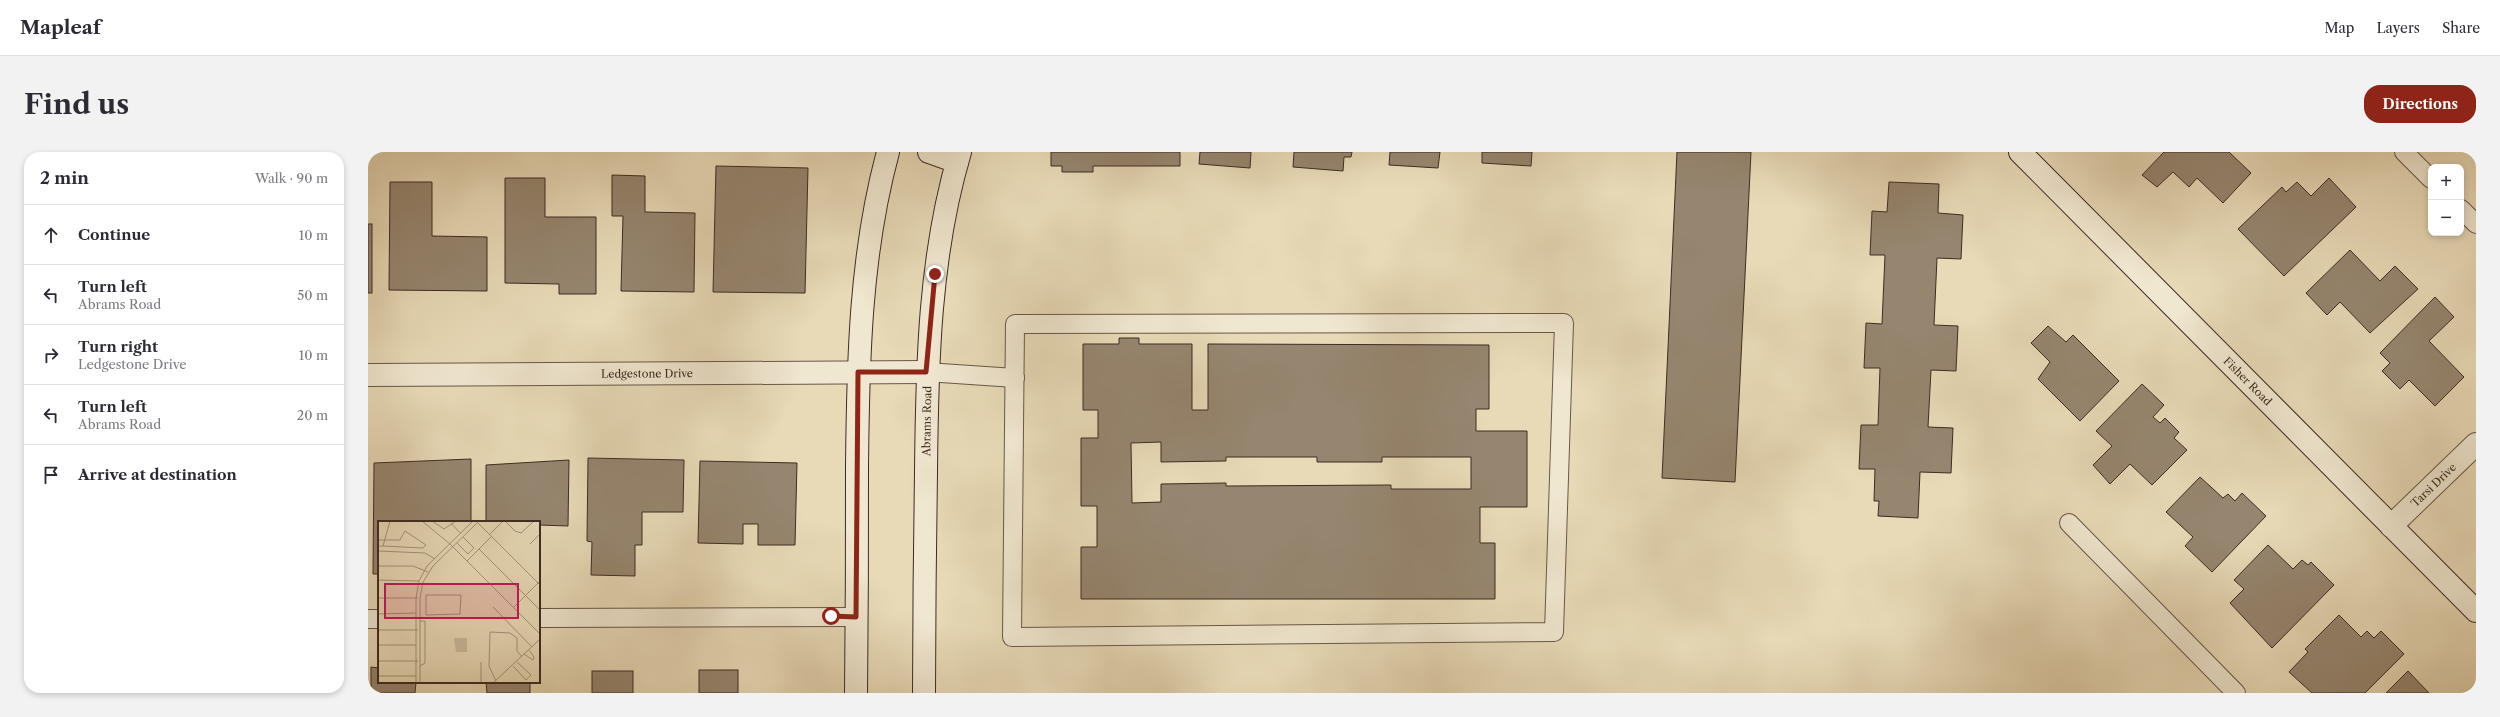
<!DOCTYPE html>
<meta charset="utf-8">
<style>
:root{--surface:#fff;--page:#f2f2f3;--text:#2b2b33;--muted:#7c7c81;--line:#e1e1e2;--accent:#8f2418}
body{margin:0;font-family:"Libre Caslon Text",serif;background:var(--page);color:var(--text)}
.controls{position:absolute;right:12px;top:12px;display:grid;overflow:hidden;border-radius:8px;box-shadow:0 2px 6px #0003}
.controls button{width:36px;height:36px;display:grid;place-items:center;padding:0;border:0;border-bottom:1px solid var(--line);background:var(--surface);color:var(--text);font:20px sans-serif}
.stop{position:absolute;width:12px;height:12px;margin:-9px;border:3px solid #8f2418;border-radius:50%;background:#fff}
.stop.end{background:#8f2418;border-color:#fff;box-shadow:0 1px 4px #0008}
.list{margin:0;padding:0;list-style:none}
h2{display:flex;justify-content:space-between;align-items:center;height:52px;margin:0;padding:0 16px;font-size:17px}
h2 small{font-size:13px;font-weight:400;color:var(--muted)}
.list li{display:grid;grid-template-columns:26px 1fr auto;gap:12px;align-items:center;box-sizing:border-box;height:60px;padding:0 16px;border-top:1px solid var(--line)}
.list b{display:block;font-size:15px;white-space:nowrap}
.list p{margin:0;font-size:13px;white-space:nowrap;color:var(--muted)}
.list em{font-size:13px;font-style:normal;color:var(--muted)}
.icon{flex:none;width:22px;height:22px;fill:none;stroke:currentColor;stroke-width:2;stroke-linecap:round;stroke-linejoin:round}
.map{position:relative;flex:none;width:2108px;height:541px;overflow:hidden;border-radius:16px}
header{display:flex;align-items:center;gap:24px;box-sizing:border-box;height:56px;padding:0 20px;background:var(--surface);border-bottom:1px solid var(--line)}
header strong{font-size:19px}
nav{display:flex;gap:22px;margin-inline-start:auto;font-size:14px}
.intro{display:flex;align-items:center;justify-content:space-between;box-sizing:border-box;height:96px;padding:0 24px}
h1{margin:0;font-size:28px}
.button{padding:10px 18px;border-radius:16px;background:var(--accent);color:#fff;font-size:14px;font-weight:700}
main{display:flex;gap:24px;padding:0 24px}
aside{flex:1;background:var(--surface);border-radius:16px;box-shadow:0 2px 6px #0003}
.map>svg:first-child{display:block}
.building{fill:#968670;stroke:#3e2b24;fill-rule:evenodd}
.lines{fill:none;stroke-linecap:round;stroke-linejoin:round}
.lane-casing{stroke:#685749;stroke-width:20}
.street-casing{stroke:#685749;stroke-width:24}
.secondary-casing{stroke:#3e2b24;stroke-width:24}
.lane{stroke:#f0e7d0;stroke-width:18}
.street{stroke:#f0e7d0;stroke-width:22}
.secondary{stroke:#f0e7d0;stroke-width:22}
.route{stroke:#8f2418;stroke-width:5}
.labels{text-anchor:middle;stroke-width:3;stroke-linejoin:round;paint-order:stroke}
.street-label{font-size:11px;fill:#3e2b24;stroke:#f0e7d0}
.inset-road{fill:none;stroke:#a4947c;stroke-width:1}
.view{fill:#c2185b;fill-opacity:0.15;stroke:#c2185b;stroke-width:2}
.inset-edge{fill:none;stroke:#3e2b24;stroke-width:2}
</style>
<header>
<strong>Mapleaf</strong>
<nav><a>Map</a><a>Layers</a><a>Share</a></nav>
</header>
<div class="intro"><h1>Find us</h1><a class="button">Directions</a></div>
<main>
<aside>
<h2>2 min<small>Walk · 90 m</small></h2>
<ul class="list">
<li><svg class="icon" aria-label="ahead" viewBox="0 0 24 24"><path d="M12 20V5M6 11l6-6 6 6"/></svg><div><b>Continue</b></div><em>10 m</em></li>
<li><svg class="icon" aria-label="left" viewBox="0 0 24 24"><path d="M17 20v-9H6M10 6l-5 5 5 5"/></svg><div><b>Turn left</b><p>Abrams Road</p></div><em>50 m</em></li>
<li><svg class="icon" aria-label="right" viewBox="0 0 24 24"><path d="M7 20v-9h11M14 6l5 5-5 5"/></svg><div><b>Turn right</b><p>Ledgestone Drive</p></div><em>10 m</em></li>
<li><svg class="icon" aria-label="left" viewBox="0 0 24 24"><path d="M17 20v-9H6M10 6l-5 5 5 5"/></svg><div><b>Turn left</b><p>Abrams Road</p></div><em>20 m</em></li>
<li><svg class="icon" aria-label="arrive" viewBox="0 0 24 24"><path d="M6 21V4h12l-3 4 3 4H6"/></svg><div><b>Arrive at destination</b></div></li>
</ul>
</aside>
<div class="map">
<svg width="2108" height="541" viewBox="0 0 2108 541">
<rect width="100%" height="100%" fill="#e8dab7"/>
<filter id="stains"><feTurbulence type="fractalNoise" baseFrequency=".005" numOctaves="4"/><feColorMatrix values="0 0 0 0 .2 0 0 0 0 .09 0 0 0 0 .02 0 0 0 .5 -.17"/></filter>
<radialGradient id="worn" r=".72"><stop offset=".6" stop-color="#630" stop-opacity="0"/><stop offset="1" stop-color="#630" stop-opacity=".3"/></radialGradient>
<!-- building -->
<g class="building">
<polygon points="683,0 812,0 812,14 725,14 725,20 694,20 694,14 683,14"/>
<polygon points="832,0 883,0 882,16 831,12"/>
<polygon points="926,0 984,0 983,5 976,5 975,19 925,15"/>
<polygon points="1022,0 1072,0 1070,16 1021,13"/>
<polygon points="1114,0 1164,0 1163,14 1114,11"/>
<polygon points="1309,0 1383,0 1367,330 1294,326"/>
<polygon points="1796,0 1861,0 1883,21 1855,51 1829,26 1821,35 1805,20 1789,35 1774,23"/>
<polygon points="348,14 440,16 437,141 345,140"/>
<polygon points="244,23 277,24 277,60 327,61 326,140 253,139 255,64 244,64"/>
<polygon points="137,26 177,26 177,65 228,65 228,142 191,142 191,132 137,131"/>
<polygon points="1961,26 1988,55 1916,124 1870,77 1914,35 1918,40 1929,30 1943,44"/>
<polygon points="22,30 64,30 64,84 119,85 119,139 21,138"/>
<polygon points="1521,30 1571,32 1570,61 1595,63 1593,107 1569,106 1566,173 1590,174 1588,219 1563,218 1560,275 1585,276 1583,321 1552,320 1550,366 1510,364 1511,349 1506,349 1507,317 1491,317 1493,273 1510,273 1512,216 1496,216 1498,171 1514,172 1517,103 1502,103 1504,59 1519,60"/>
<rect x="0" y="72" width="4" height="69"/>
<polygon points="1982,98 2012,129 2027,114 2050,137 2002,181 1972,150 1959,163 1938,141"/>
<polygon points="2067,145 2086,165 2061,189 2096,225 2067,254 2041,228 2032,237 2014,219 2022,211 2012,201"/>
<polygon points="1680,174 1698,190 1705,183 1751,229 1712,269 1670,227 1682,210 1663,191"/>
<path d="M 751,186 L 771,186 L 771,192 L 824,192 L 824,258 L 840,258 L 840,192 L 1121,193 L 1121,257 L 1108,257 L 1108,279 L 1159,279 L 1159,355 L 1112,355 L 1112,391 L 1127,391 L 1127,447 L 713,447 L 713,395 L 729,395 L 729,354 L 713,354 L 713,286 L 730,286 L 730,258 L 715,258 L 715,192 L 751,192 ZM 793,290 L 793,310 L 858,309 L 858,305 L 949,305 L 949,310 L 1014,310 L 1014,305 L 1103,305 L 1103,337 L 1023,337 L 1023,333 L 858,334 L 858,331 L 793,332 L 793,350 L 764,351 L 763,291 Z"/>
<polygon points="1774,232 1796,253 1785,265 1792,271 1797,266 1811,280 1806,286 1819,298 1784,333 1762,312 1742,332 1725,313 1744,294 1728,279"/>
<polygon points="220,306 316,308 315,360 274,360 274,393 267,393 267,424 223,423 224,390 219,389"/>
<polygon points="103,307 103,370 11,370 11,422 5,422 6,311"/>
<polygon points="201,308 200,374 171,373 171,370 118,370 118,313"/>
<polygon points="332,309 429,311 427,393 390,393 390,372 375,372 375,392 330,391"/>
<polygon points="1832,325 1855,346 1860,342 1867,349 1874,341 1898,364 1844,420 1817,394 1825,385 1798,360"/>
<polygon points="1900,393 1925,417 1934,408 1940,413 1943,410 1966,433 1904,496 1862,451 1876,437 1866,428"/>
<polygon points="1971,463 1993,485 1999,479 2006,486 2013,479 2036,502 1997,541 1944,541 1921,520 1940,500 1937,497"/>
<polygon points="3,515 11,516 11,530 48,530 47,541 3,541"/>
<rect x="331" y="518" width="39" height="23"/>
<rect x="224" y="519" width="41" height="22"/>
<polygon points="2040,519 2061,541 2018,541"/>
<polygon points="118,530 162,530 162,541 119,541"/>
</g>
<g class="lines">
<!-- lane casing -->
<g class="lane-casing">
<g id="lane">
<polyline points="2036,0 2063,27"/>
<polyline points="2093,57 2108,72"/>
<polygon points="1196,171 1186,480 644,485 647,172"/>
<polyline points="558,220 647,226"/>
<polyline points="1701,371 1868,541"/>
<polyline points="171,466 489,465"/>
<polyline points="0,467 11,467"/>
</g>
</g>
<!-- street casing -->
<g class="street-casing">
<g id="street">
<path id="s1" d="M 0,223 L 558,220"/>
<path id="s2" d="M 2023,374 L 2108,292"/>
</g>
</g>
<!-- secondary casing -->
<g class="secondary-casing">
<g id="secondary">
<polyline points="561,0 589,10"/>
<path id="s3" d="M 1652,0 L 2108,459"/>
<path d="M 488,541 C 489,466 489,390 489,315 C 490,209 492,103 520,0"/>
<path id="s4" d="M 556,541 C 556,467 557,394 558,320 C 559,213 561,104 592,0"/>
</g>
</g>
<!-- lane -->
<use href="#lane" class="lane"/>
<!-- street -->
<use href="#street" class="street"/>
<!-- secondary -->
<use href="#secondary" class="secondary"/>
</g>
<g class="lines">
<!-- route -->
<polyline class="route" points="463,464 488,465 490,220 558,220 567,122"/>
</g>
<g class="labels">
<!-- street labels -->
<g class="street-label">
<text dy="4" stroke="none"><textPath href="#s1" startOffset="279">Ledgestone Drive</textPath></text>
<text dy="4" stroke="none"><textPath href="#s3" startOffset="323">Fisher Road</textPath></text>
<text dy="4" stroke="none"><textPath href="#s4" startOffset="272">Abrams Road</textPath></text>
<text dy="4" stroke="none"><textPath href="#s2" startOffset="59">Tarsi Drive</textPath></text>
</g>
</g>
<!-- overview -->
<g transform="translate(10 369)">
<rect width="162" height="162" fill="#e8dab7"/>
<path d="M 76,117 L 89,117 L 89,131 L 78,131 Z" fill="#cbbc9e"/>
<path class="inset-road" d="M 44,0 L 72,23 L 162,113M 54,0 L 66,8 L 78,0M 98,0 L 162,64M 127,0 L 137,10 L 143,12 L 156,0M 73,2 L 83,13M 111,14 L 125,0M 0,19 L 22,19 L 27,10 L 48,24 L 45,27 L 5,25M 79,22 L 90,33 L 96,27 L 85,16M 152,23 L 162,13M 0,25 L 5,25 L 12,0M 101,28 L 162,89M 0,30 L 47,32 L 57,38M 89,40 L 113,16M 0,45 L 35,45 L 50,51M 0,59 L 41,60M 48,74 L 83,74 L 82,93 L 48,94 ZM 0,77 L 40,77M 115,86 L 154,126M 135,87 L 162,60M 0,93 L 38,92M 0,109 L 40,109M 0,124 L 38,124M 146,133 L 155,139 L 156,136 L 151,129M 0,140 L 40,140M 103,141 L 103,162M 42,145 L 47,142 L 47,100 L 42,100M 135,145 L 148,159 L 153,154 L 139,141M 0,155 L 38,155M 118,160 L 111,145 L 112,111 L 132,112 L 139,117 L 139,130 L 144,136M 38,162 L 38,77 L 41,60 L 49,45 L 95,0M 42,162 L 42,77 L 45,61 L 55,45 L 101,0M 115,162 L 162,118"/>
<path class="view" d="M 7,63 L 140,63 L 140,97 L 7,97 Z"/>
<rect width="162" height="162" class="inset-edge"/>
</g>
<rect width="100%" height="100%" filter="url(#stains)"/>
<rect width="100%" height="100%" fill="url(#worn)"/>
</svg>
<div class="controls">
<button>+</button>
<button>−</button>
</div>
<div class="stop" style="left:463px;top:464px"></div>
<div class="stop end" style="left:567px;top:122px"></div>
</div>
</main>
